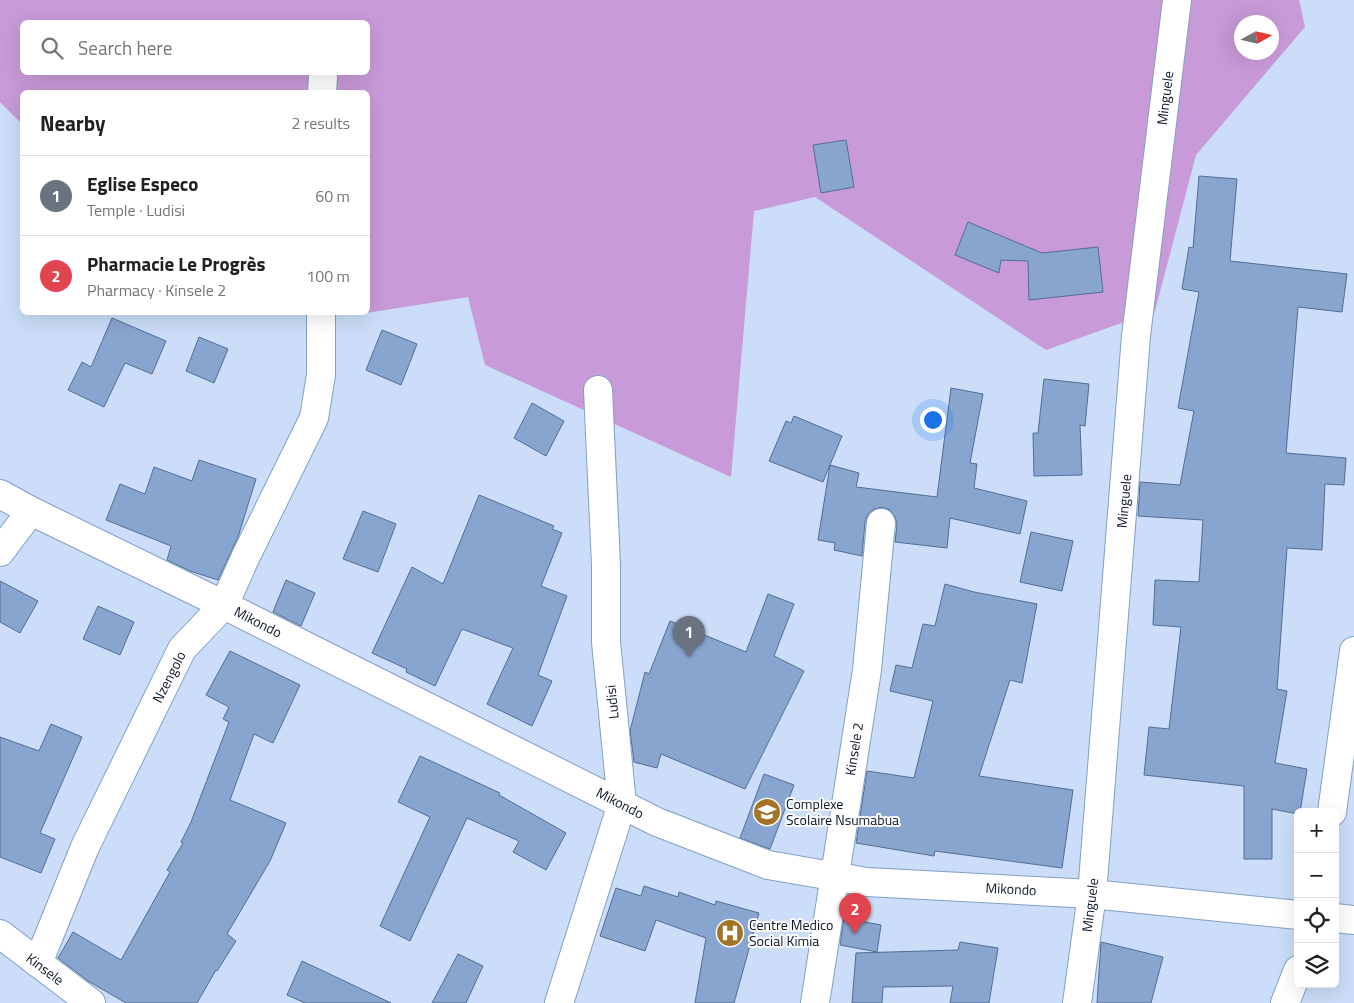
<!DOCTYPE html>
<meta charset="utf-8">
<style>
:root{--surface:#fff;--page:#f2f2f2;--text:#202124;--muted:#757577;--line:#e0e0e0;--accent:#1a73e8}
body{margin:0;font-family:"Titillium Web",sans-serif;background:var(--page);color:var(--text)}
.controls{position:absolute;right:15px;bottom:15px;display:grid;overflow:hidden;border-radius:8px;box-shadow:0 5px 20px #0002}
.controls button{width:45px;height:45px;display:grid;place-items:center;padding:0;border:0;border-bottom:1px solid var(--line);background:var(--surface);color:var(--text);font:25px sans-serif}
.compass{position:absolute;left:1234px;top:15px;width:45px;height:45px;border-radius:50%;background:var(--surface);box-shadow:0 5px 20px #0002;rotate:82deg}
.you{position:absolute;left:932px;top:419px;width:18px;height:18px;margin:-12px;border:4px solid #fff;border-radius:50%;background:#1a73e8;box-shadow:0 0 0 8px #1a73e833}
.badge{display:grid;place-items:center;width:32px;height:32px;border-radius:50%;background:var(--accent);color:#fff;font-size:16px;font-weight:700}
.pin{position:absolute;translate:-50% -41px;filter:drop-shadow(0 1px 2px #0008)}
.pin::after{content:'';position:absolute;top:26px;width:18px;height:15px;background:inherit;clip-path:polygon(0 0,100% 0,50% 100%)}
.list{margin:0;padding:0;list-style:none}
h2{display:flex;justify-content:space-between;align-items:center;height:65px;margin:0;padding:0 20px;font-size:21px}
h2 small{font-size:16px;font-weight:400;color:var(--muted)}
.list li{display:grid;grid-template-columns:32px 1fr auto;gap:15px;align-items:center;box-sizing:border-box;height:80px;padding:0 20px;border-top:1px solid var(--line)}
.list b{display:block;font-size:19px;white-space:nowrap}
.list p{margin:0;font-size:16px;white-space:nowrap;color:var(--muted)}
.list em{font-size:16px;font-style:normal;color:var(--muted)}
.icon{flex:none;width:28px;height:28px;fill:none;stroke:currentColor;stroke-width:2;stroke-linecap:round;stroke-linejoin:round}
.map{position:relative;flex:none;width:1354px;height:1003px;overflow:hidden}
.search{position:absolute;background:var(--surface);box-shadow:0 5px 20px #0002;left:20px;top:20px;width:350px;height:55px;display:flex;align-items:center;gap:12px;box-sizing:border-box;padding:0 18px;border-radius:8px;color:var(--muted);font-size:19px}
.panel{position:absolute;background:var(--surface);box-shadow:0 5px 20px #0002;left:20px;top:90px;width:350px;height:225px;border-radius:8px}
.map>svg:first-child{display:block}
.green{fill:#c89ad8;fill-rule:evenodd}
.building{fill:#88a5d0;stroke:#526d95}
.lines{fill:none;stroke-linecap:round;stroke-linejoin:round}
.street-casing{stroke:#829fc9;stroke-width:30}
.street{stroke:#fff;stroke-width:28}
.labels{text-anchor:middle;stroke-width:4;stroke-linejoin:round;paint-order:stroke}
.street-label{font-size:14px;fill:#0c1626;stroke:#fdfdfd}
.poi-label{font-size:14px;fill:#0c1626;stroke:#fdfdfd;text-anchor:start}
</style>
<div class="map">
<svg width="1354" height="1003" viewBox="0 0 1354 1003">
<rect width="100%" height="100%" fill="#cbddf8"/>
<!-- green -->
<path class="green" d="M 0,0 L 1299,0 L 1305,27 L 1196,155 L 1155,311 L 1046,350 L 815,197 L 754,211 L 731,477 L 485,365 L 468,297 L 366,313 L 365,313 L 368,312 L 368,92 L 22,92 L 22,124 L 0,102 ZM 22,22 L 368,22 L 368,72 L 22,72 ZM 1242,22 L 1272,22 L 1272,52 L 1242,52 Z"/>
<!-- building -->
<g class="building">
<polygon points="846,140 854,187 821,193 813,145"/>
<polygon points="1199,176 1237,179 1230,261 1347,274 1342,312 1298,307 1286,453 1346,458 1344,485 1325,484 1322,550 1287,548 1277,689 1287,691 1275,763 1307,769 1300,812 1298,812 1298,814 1272,809 1272,859 1244,859 1244,786 1144,775 1149,727 1169,729 1181,627 1153,625 1155,580 1199,582 1203,520 1138,516 1140,482 1180,485 1194,411 1178,408 1199,292 1182,289 1189,247 1193,248"/>
<polygon points="968,222 1042,253 1098,247 1103,292 1029,300 1028,261 1001,260 999,273 955,255"/>
<polygon points="112,318 166,341 152,374 125,363 104,407 68,390 82,362 91,367"/>
<polygon points="382,330 417,344 401,385 366,370"/>
<polygon points="199,337 228,349 214,383 186,371"/>
<polygon points="1044,379 1089,384 1085,426 1080,425 1082,475 1034,476 1033,433 1038,433"/>
<polygon points="951,388 983,394 970,463 977,464 974,488 1027,501 1020,534 950,518 947,548 895,542 897,524 895,517 890,510 882,507 874,509 868,514 865,522 862,556 834,550 835,543 818,540 830,465 823,482 769,461 786,421 791,423 794,416 842,436 830,465 859,473 856,487 937,497"/>
<polygon points="532,403 564,421 546,456 514,438"/>
<polygon points="199,460 256,479 238,537 218,580 190,571 167,560 171,546 106,520 120,484 145,494 154,467 192,481"/>
<polygon points="479,495 554,526 552,529 562,533 541,586 567,596 538,675 552,681 532,726 487,704 513,648 462,629 435,686 406,672 407,669 372,653 412,567 443,584"/>
<polygon points="363,511 396,524 378,572 343,559"/>
<polygon points="1031,532 1073,541 1062,591 1020,582"/>
<polygon points="286,580 315,593 301,626 273,612"/>
<polygon points="0,581 38,601 20,633 0,622"/>
<polygon points="945,584 974,592 1037,604 1022,683 1010,680 979,776 1073,790 1062,868 935,851 934,856 856,843 867,771 914,778 933,701 890,691 896,665 912,668 923,624 935,626"/>
<polygon points="768,594 794,604 774,656 804,671 745,789 661,754 657,768 634,762 630,731 645,672 649,674 670,621 746,652"/>
<polygon points="98,606 134,622 120,655 83,639"/>
<polygon points="230,651 300,685 273,743 254,734 230,800 286,823 270,861 227,934 236,941 217,971 216,970 197,1003 126,1003 88,981 58,958 73,932 121,960 170,872 167,870 183,843 181,842 191,822 229,722 223,719 229,707 206,695"/>
<polygon points="51,724 82,737 40,833 55,839 41,873 0,857 0,737 39,751"/>
<polygon points="420,756 500,793 499,795 566,833 546,870 513,852 519,841 467,818 410,941 380,926 430,817 398,802"/>
<polygon points="764,774 794,785 770,849 740,838"/>
<polygon points="644,886 678,897 679,892 715,905 716,901 759,913 734,1003 695,1003 706,938 656,920 645,951 600,936 616,888 641,896"/>
<polygon points="844,918 881,925 877,952 840,945"/>
<polygon points="960,942 998,948 989,1003 950,1003 953,986 883,987 882,1003 852,1003 856,953 958,950"/>
<polygon points="1101,942 1163,957 1151,1003 1097,1003"/>
<polygon points="458,954 483,966 466,1003 432,1003"/>
<polygon points="302,961 391,1003 305,1003 287,995"/>
</g>
<g class="lines">
<!-- street casing -->
<g class="street-casing">
<g id="street">
<polyline points="322,92 323,77"/>
<polyline points="0,494 31,511 224,605 657,822 768,865 867,882 1092,894 1298,915"/>
<polyline points="0,552 31,511"/>
<polyline points="1332,812 1354,651"/>
<polyline points="1335,918 1354,920"/>
<polyline points="0,934 91,1003"/>
<polyline points="38,963 85,847 182,649 224,605 246,556 314,418 321,375 321,312"/>
<polyline points="559,1003 622,804 606,642 606,565 598,390"/>
<polyline points="815,1003 867,670 881,523"/>
<polyline points="1077,1003 1092,894 1136,336 1177,0"/>
<polyline points="1285,1003 1298,970"/>
</g>
</g>
<!-- street -->
<use href="#street" class="street"/>
</g>
<!-- icons -->
<defs>
<g id="school-disc" transform="scale(1.4375)"><circle r="9.5" fill="#a17426" stroke="#fdfdfd"/><path d="M0-5L7-2L0 1L-7-2ZM-4 1L0 2.5L4 1V4Q0 6-4 4Z" fill="#fff"/></g>
<g id="hospital-disc" transform="scale(1.4375)"><circle r="9.5" fill="#a17426" stroke="#fdfdfd"/><path d="M-5-5h3v3.5h4V-5h3V5h-3V1.5h-4V5h-3Z" fill="#fff"/></g>
</defs>
<g fill-rule="evenodd">
<use href="#school-disc" x="767" y="812"/>
<use href="#hospital-disc" x="730" y="933"/>
</g>
<g class="labels">
<!-- street labels -->
<g class="street-label">
<text transform="translate(1165 98) rotate(-83)" y="5">Minguele</text>
<text transform="translate(1124 501) rotate(-85)" y="5">Minguele</text>
<text transform="translate(258 622) rotate(27)" y="5">Mikondo</text>
<text transform="translate(169 677) rotate(-63)" y="5">Nzengolo</text>
<text transform="translate(612 702) rotate(-96)" y="5">Ludisi</text>
<text transform="translate(854 749) rotate(-81)" y="5">Kinsele 2</text>
<text transform="translate(620 803) rotate(27)" y="5">Mikondo</text>
<text transform="translate(1011 889) rotate(3)" y="5">Mikondo</text>
<text transform="translate(1090 905) rotate(-83)" y="5">Minguele</text>
<text transform="translate(45 969) rotate(37)" y="5">Kinsele</text>
</g>
<!-- poi labels -->
<g class="poi-label">
<text x="786" y="809">Complexe<tspan x="786" dy="16">Scolaire Nsumabua</tspan></text>
<text x="749" y="930">Centre Medico<tspan x="749" dy="16">Social Kimia</tspan></text>
</g>
</g>
</svg>
<div class="controls">
<button>+</button>
<button>−</button>
<button><svg class="icon" aria-label="locate" viewBox="0 0 24 24"><circle cx="12" cy="12" r="6"/><path d="M12 2v4M12 18v4M2 12h4M18 12h4"/></svg></button>
<button><svg class="icon" aria-label="layers" viewBox="0 0 24 24"><path d="M12 4l9 5-9 5-9-5zM3 14l9 5 9-5"/></svg></button>
</div>
<svg class="compass" viewBox="-18 -18 36 36"><path d="M0-13l5 13h-10z" fill="#e53935"/><path d="M0 13l5-13h-10z" fill="#757577"/></svg>
<div class="you"></div>
<div class="pin badge" style="left:689px;top:657px;background:#6b7280">1</div>
<div class="pin badge" style="left:855px;top:934px;background:#e0444e">2</div>
<div class="search"><svg class="icon" aria-label="search" viewBox="0 0 24 24"><circle cx="10" cy="10" r="6"/><path d="M15 15l6 6"/></svg>Search here</div>
<section class="panel">
<h2>Nearby<small>2 results</small></h2>
<ul class="list">
<li><span class="badge" style="background:#6b7280">1</span><div><b>Eglise Especo</b><p>Temple · Ludisi</p></div><em>60 m</em></li>
<li><span class="badge" style="background:#e0444e">2</span><div><b>Pharmacie Le Progrès</b><p>Pharmacy · Kinsele 2</p></div><em>100 m</em></li>
</ul>
</section>
</div>
